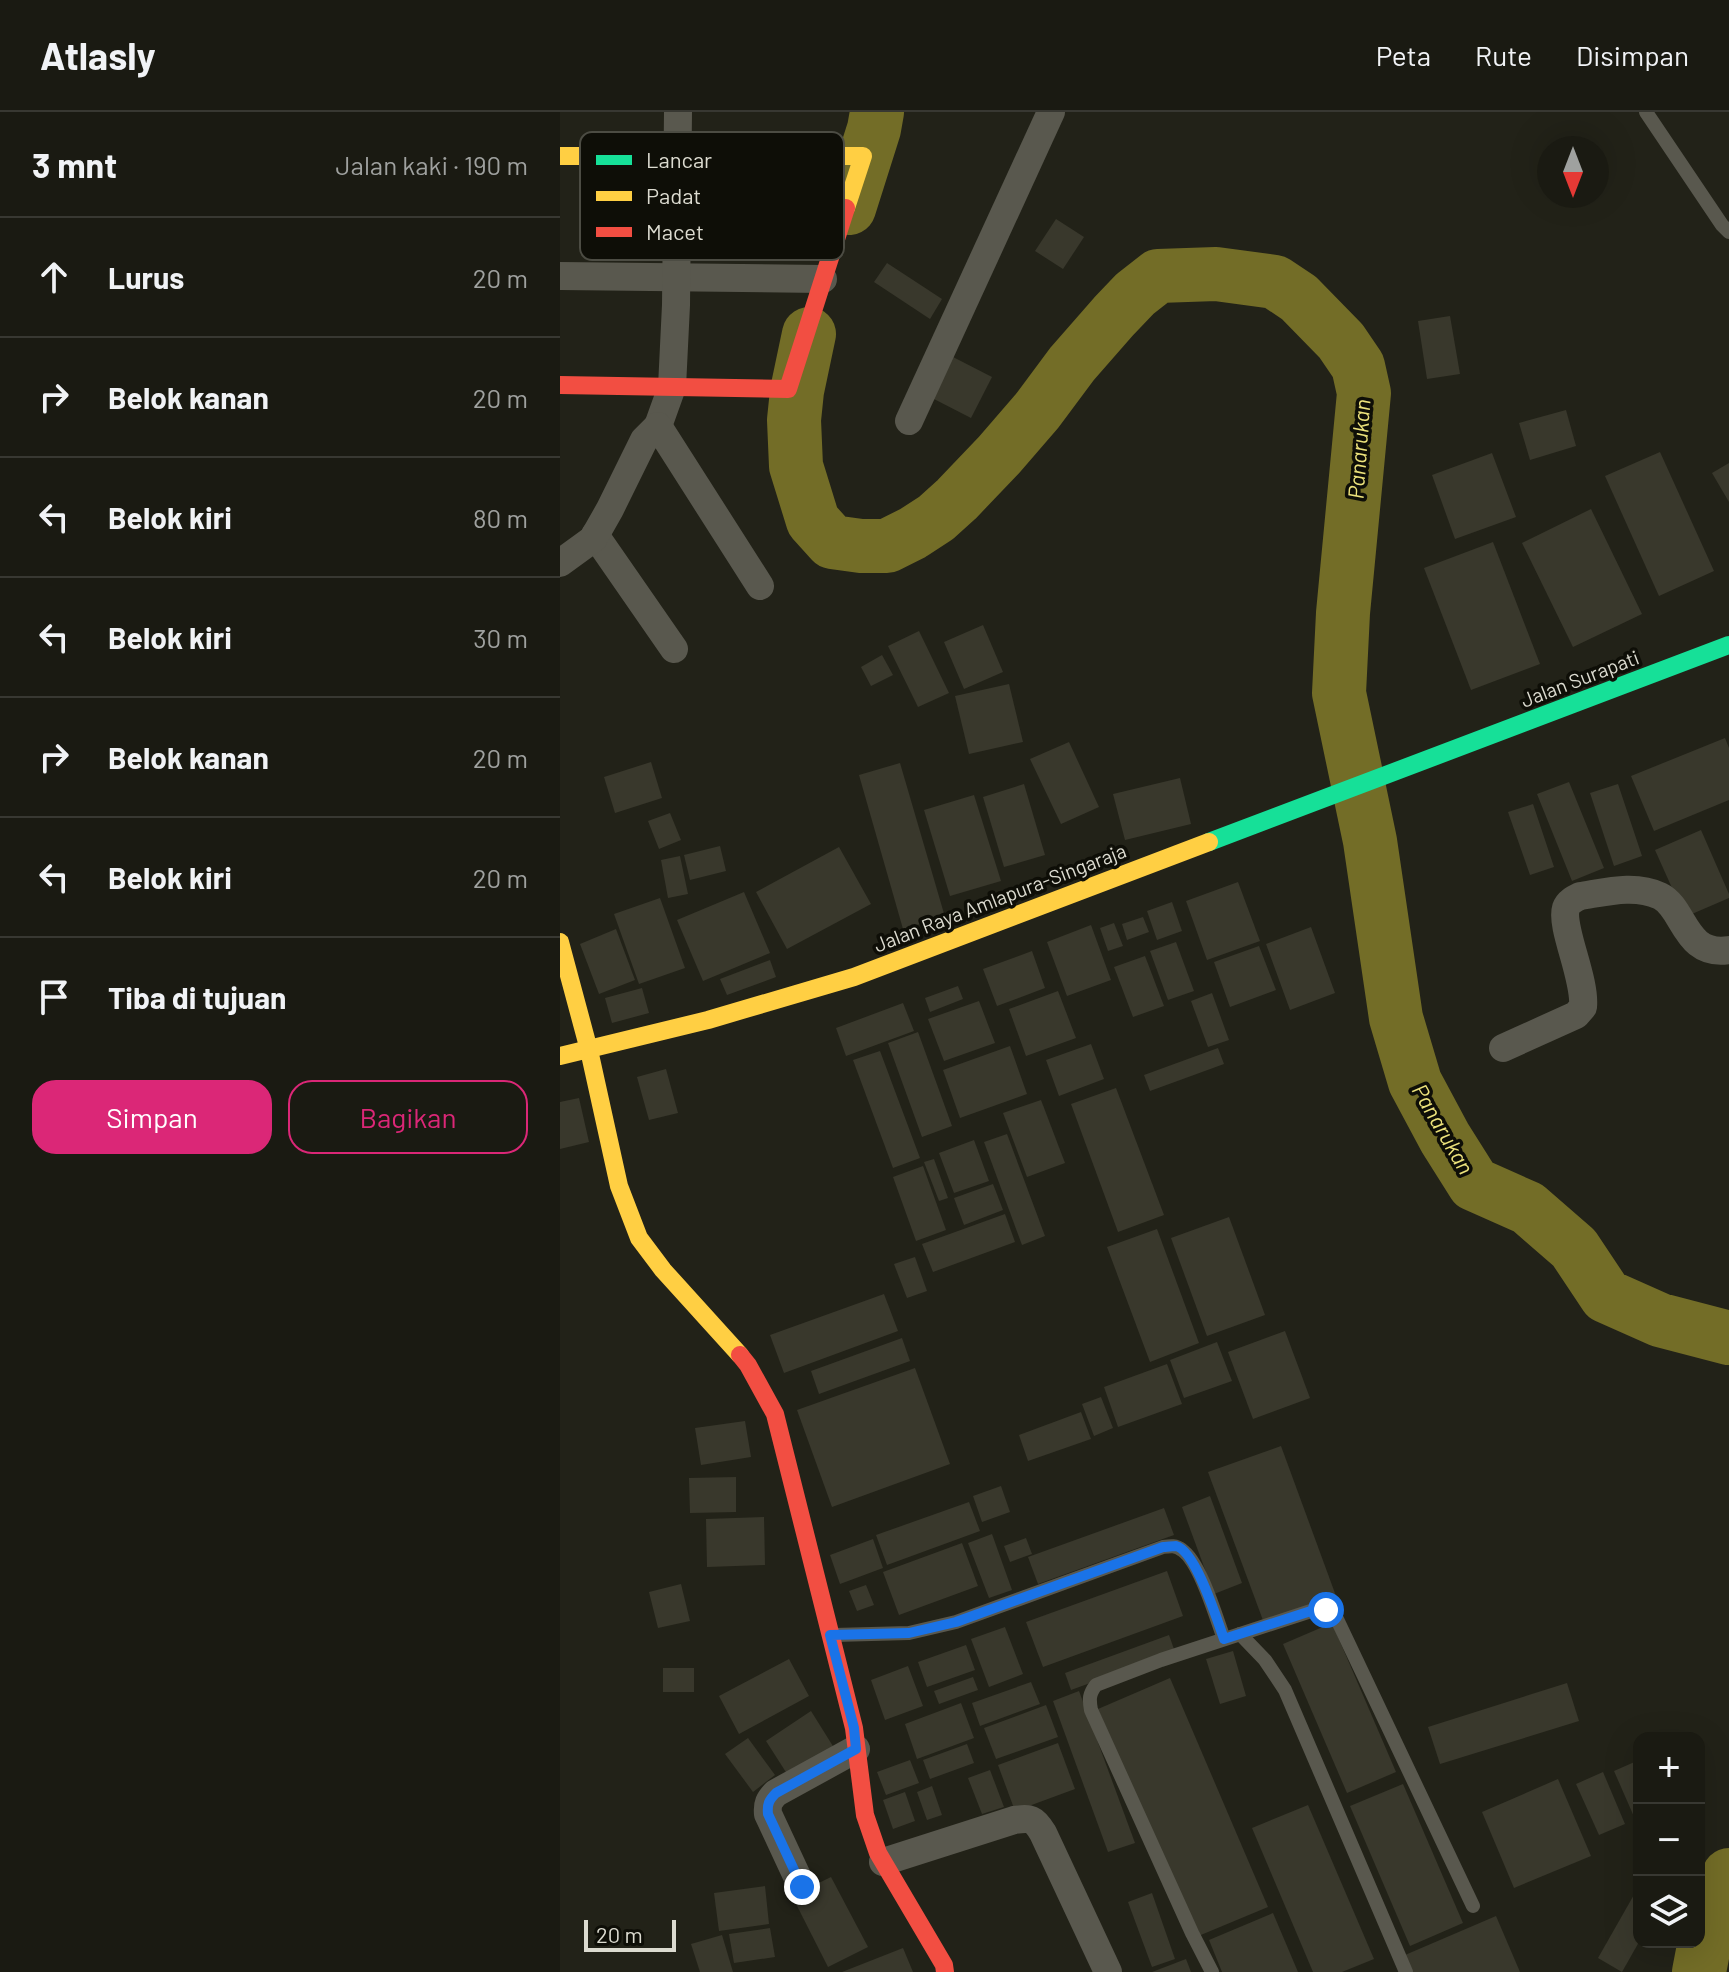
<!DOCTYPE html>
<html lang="id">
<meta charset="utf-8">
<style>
:root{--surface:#1a1a12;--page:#272720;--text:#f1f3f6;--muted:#9fa19f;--line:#383832;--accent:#db2777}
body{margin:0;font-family:Barlow,sans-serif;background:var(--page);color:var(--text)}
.controls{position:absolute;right:24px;bottom:24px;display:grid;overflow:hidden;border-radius:16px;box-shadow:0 8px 32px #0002}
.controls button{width:72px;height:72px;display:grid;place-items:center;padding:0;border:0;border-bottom:2px solid var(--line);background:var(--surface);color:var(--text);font:40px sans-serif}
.compass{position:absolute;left:977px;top:24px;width:72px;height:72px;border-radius:50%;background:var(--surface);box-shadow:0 8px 32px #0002;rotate:180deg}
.scale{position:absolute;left:24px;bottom:20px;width:92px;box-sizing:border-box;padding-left:8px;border:4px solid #dcdbd0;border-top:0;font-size:22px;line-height:28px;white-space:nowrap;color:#dcdbd0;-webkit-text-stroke:6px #0e0e07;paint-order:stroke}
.stop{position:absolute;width:24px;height:24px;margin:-18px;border:6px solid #1a73e8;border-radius:50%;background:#fff}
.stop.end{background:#1a73e8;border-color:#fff;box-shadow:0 2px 8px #0008}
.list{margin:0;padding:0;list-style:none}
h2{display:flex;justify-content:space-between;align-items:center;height:104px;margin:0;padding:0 32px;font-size:34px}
h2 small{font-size:26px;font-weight:400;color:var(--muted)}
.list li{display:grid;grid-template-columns:52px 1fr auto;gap:24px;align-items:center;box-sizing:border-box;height:120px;padding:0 32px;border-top:2px solid var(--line)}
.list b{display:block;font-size:30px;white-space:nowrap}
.list em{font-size:26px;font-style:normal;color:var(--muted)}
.actions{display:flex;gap:16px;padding:24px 32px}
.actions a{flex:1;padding:18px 0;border:2px solid var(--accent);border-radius:24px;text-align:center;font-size:28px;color:var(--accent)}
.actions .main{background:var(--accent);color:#fff}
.icon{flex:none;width:44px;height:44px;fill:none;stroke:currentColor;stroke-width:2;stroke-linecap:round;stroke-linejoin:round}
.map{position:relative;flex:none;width:1169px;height:1860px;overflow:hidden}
header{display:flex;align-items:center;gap:48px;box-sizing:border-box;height:112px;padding:0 40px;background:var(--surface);border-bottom:2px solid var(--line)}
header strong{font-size:38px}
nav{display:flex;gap:44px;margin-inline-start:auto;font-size:28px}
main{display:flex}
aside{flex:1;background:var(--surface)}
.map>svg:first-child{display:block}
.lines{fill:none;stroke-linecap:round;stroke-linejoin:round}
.river{stroke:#736d27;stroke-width:54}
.building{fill:#39382c}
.lane{stroke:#59584e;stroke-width:14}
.street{stroke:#59584e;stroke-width:28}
.fast{stroke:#16e098;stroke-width:18}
.slow{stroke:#ffcf43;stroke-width:18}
.jam{stroke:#f24e42;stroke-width:18}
.route{stroke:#1a73e8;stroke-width:10}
.labels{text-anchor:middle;stroke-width:7;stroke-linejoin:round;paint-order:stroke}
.street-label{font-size:20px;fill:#dcdbd0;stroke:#0e0e07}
.water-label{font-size:22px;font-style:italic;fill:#ede37c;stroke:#0e0e07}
.key{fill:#0e0e07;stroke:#4c4c43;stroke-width:2}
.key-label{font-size:22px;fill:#dcdbd0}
</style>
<header>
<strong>Atlasly</strong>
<nav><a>Peta</a><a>Rute</a><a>Disimpan</a></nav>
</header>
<main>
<aside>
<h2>3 mnt<small>Jalan kaki · 190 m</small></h2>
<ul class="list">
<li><svg class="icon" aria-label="ahead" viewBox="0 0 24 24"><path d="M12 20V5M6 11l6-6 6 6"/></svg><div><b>Lurus</b></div><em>20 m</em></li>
<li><svg class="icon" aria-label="right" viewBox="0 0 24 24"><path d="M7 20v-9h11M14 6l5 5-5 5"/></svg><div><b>Belok kanan</b></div><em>20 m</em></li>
<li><svg class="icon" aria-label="left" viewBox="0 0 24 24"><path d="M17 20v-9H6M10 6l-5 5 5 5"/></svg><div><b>Belok kiri</b></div><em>80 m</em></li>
<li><svg class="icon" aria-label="left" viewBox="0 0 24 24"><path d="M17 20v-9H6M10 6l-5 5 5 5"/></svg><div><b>Belok kiri</b></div><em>30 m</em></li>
<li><svg class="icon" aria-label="right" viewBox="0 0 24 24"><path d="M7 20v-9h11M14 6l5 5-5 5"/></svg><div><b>Belok kanan</b></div><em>20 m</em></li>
<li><svg class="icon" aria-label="left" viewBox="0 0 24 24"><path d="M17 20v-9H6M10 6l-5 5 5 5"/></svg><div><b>Belok kiri</b></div><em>20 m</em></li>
<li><svg class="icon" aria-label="arrive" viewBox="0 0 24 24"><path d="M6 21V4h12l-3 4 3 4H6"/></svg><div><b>Tiba di tujuan</b></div></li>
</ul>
<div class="actions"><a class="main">Simpan</a><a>Bagikan</a></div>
</aside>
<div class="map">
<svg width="1169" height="1860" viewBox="0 0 1169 1860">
<rect width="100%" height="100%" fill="#222218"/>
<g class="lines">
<!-- river -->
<g class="river">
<polyline points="289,96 314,17 317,0"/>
<polyline points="249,222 237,279 234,308 236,354 253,409 272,430 301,434 327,434 353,421 376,406 397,387 439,343 477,299 512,252 554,204 575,182 598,164 656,162 715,170 739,186 781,229 798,254 804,281 783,501 779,581 810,729 836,906 855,970 885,1026 914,1072 968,1096 1014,1136 1046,1184 1100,1208 1169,1226"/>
<polyline points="1139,1860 1148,1813 1169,1763"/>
</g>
</g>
<!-- building -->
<g class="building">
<polygon points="496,107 524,125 503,157 475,139"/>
<polygon points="327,151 382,187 370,207 314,170"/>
<polygon points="890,204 900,262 867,267 858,209"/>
<polygon points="393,245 432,265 411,306 372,286"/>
<polygon points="1006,298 1016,334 970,348 959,311"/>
<polygon points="1100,340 1154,459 1099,484 1045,364"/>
<polygon points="932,341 956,405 895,427 872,363"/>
<polygon points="1169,351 1169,390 1152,361"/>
<polygon points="1031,397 1082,502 1013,535 962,431"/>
<polygon points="933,430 980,552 911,578 864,456"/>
<polygon points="423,513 443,560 404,577 384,530"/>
<polygon points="359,519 389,581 358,595 328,534"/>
<polygon points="322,543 333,563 311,574 301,555"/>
<polygon points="449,572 463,630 409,642 395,584"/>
<polygon points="1165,626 1169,636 1169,688 1094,719 1071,664"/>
<polygon points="509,630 539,695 501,712 470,647"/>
<polygon points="91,650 102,686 55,701 44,665"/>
<polygon points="340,651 385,805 343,817 299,663"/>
<polygon points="620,666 631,712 565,728 553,682"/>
<polygon points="1009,670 1044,756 1012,769 977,682"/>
<polygon points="464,672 485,743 444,755 423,685"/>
<polygon points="1058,672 1082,744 1054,754 1030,681"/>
<polygon points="414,683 441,769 390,784 364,698"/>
<polygon points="973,692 994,755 970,763 948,700"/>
<polygon points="110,701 121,728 99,737 88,709"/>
<polygon points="1141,718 1169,782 1169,786 1125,805 1095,738"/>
<polygon points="160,734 166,759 130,768 124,743"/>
<polygon points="279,735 311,792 227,837 196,780"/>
<polygon points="120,744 128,782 108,786 101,748"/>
<polygon points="678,770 700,829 647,848 626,789"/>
<polygon points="184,780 210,841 143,869 117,808"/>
<polygon points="100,786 125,856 79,872 54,802"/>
<polygon points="612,790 622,819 597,828 587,799"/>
<polygon points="583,805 589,820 567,828 562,812"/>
<polygon points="554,811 563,834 548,839 540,816"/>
<polygon points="531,813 551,868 507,884 487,830"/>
<polygon points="751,815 775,881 730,898 706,832"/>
<polygon points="56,817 75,868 39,882 20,832"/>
<polygon points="616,830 634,879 608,888 590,839"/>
<polygon points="699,834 716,878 670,895 654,850"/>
<polygon points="472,839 485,876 437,894 423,857"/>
<polygon points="585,844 604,894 573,905 554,855"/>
<polygon points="210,848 216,865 167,883 160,867"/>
<polygon points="398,874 403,887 370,900 365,886"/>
<polygon points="82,876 89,901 52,911 45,886"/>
<polygon points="498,879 516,926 466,944 449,897"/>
<polygon points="652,881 669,928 648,935 631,889"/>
<polygon points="419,889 435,931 384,949 368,907"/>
<polygon points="343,891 354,919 286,944 276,916"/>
<polygon points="358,920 392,1014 362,1025 328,931"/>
<polygon points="531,932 544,967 499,984 486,948"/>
<polygon points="450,934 467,982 400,1006 383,958"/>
<polygon points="658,936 664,952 590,979 584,963"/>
<polygon points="320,939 360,1046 333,1056 293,948"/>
<polygon points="106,957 118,1001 89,1008 77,965"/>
<polygon points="556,976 604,1103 558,1120 511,992"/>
<polygon points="19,986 29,1030 0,1037 0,990"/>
<polygon points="481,988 505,1051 467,1065 443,1001"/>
<polygon points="447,1022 485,1124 462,1133 424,1030"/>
<polygon points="414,1028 429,1069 394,1081 379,1041"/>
<polygon points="374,1047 388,1086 379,1089 364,1050"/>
<polygon points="363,1054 386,1118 356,1129 333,1065"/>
<polygon points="433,1072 443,1098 404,1113 394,1086"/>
<polygon points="445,1102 455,1130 373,1160 362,1132"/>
<polygon points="669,1105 705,1203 647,1224 611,1126"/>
<polygon points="597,1117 639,1231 590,1250 547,1135"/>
<polygon points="355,1145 367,1179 347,1186 334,1152"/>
<polygon points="324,1182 338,1219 224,1261 210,1223"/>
<polygon points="725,1219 750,1286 693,1307 668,1240"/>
<polygon points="342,1226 350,1249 259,1282 251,1259"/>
<polygon points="657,1230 672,1269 624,1286 610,1248"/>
<polygon points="607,1252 622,1292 558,1315 544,1275"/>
<polygon points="355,1256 390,1352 272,1395 237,1298"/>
<polygon points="541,1285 553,1316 534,1324 522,1292"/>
<polygon points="521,1300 531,1327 468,1349 459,1323"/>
<polygon points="185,1309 191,1345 141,1353 135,1316"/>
<polygon points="721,1334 776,1484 704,1511 648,1360"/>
<polygon points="176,1365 176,1400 130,1401 129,1366"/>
<polygon points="441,1374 450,1400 422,1410 413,1384"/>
<polygon points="650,1384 682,1471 654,1482 622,1395"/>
<polygon points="409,1390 420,1419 327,1453 316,1423"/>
<polygon points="604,1396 614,1423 478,1472 468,1445"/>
<polygon points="204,1405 205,1453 147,1455 146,1407"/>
<polygon points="432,1422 452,1478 429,1486 408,1431"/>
<polygon points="466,1426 472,1442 450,1450 444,1434"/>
<polygon points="313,1427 323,1456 280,1472 270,1443"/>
<polygon points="402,1431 418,1474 339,1503 323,1460"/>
<polygon points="607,1459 623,1504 483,1555 466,1510"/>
<polygon points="121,1472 130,1509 98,1516 89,1480"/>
<polygon points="306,1473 314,1493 297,1499 289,1479"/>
<polygon points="772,1511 836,1660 787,1681 723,1532"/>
<polygon points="445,1515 463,1562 429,1575 411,1527"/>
<polygon points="609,1523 615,1540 511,1578 505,1561"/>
<polygon points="406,1533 415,1558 367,1575 358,1550"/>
<polygon points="673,1539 686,1584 660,1592 646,1547"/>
<polygon points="229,1547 249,1584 179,1622 159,1584"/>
<polygon points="348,1554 363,1594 325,1608 311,1568"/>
<rect x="103" y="1556" width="31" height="24"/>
<polygon points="413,1565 418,1578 379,1592 374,1579"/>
<polygon points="610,1566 708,1795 636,1825 538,1597"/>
<polygon points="471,1570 480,1592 420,1614 412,1591"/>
<polygon points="1007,1571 1019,1609 880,1652 868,1615"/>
<polygon points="519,1579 575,1731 548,1740 493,1589"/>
<polygon points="401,1591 414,1626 357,1647 345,1612"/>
<polygon points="486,1593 498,1625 436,1647 424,1616"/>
<polygon points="251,1599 276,1639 231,1668 206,1629"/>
<polygon points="188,1626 215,1663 193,1680 165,1642"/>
<polygon points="498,1631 515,1677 455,1699 438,1653"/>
<polygon points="407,1632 414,1651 370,1667 363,1648"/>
<polygon points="350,1648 359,1671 326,1683 317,1660"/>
<polygon points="1079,1648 1079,1705 1075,1707 1054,1659"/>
<polygon points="430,1658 444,1695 422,1702 408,1666"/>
<polygon points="1043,1660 1065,1712 1039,1723 1016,1672"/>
<polygon points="998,1667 1031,1744 954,1776 922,1700"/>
<polygon points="843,1672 903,1811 850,1834 790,1694"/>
<polygon points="372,1674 382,1703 367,1708 357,1680"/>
<polygon points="345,1680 355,1709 333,1717 323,1688"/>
<polygon points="748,1693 814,1847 782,1860 753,1860 692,1716"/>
<polygon points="271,1765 308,1835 268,1855 232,1784"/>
<polygon points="205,1774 209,1812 159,1819 154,1781"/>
<polygon points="592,1781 615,1847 592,1855 568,1790"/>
<polygon points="1075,1781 1079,1784 1079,1830 1062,1860 1038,1846"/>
<polygon points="713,1801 738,1860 662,1860 649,1828"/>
<polygon points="936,1804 960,1860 852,1860 845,1843"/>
<polygon points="210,1816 215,1845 174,1851 169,1822"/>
<polygon points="162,1823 173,1860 140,1860 131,1832"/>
<polygon points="343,1836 353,1860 282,1860"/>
<polygon points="626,1847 631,1860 592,1860"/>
</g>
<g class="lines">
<!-- lane -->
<g class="lane">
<polyline points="1086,0 1162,113 1169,120"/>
<polyline points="680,1522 705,1548 725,1578 846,1860"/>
<path d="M 274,1523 L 349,1521 L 396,1510 L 603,1435 C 610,1434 616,1433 622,1438 C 640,1450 656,1505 664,1527"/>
<path d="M 652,1860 L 632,1821 L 531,1598 C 529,1587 529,1582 536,1573 L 601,1548 L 754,1498 L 766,1498 L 775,1503 L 913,1794"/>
</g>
<!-- street -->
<g class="street">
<polyline points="0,164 263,167"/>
<polyline points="349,309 491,0"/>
<polyline points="98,314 112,275 116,193 118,0"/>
<polyline points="35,423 114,537"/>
<polyline points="0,451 33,427 50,397 84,328 98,314 200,474"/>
<path d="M 943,936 L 1016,903 L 1023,895 C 1026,867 1000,815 1006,796 C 1008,790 1014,787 1020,784 C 1046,780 1075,772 1100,784 C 1125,796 1124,845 1169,838"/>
<path d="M 323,1750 L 454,1708 C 471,1706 474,1706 483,1721 L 548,1860"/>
<path d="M 242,1775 L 208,1702 C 207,1692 209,1688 216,1681 L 296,1637"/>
</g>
<!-- fast -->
<polyline class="fast" points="649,730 1169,533"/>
<!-- slow -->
<g class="slow">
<polyline points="0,44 303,44 286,96"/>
<polyline points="0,830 29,938 59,1074 79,1126 103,1158 180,1243"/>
<polyline points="0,944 148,908 294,865 649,730"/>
</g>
<!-- jam -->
<g class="jam">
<polyline points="0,273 228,277 286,96"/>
<polyline points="180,1243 188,1253 215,1302 294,1616 305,1703 318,1741 384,1853 385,1860"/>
</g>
</g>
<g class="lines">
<!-- route -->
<path class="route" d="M 242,1775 L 208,1702 C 207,1692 209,1688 216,1681 L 296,1637 L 294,1616 L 270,1523 L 349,1521 L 396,1510 L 603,1435 C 605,1435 614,1434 616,1434 C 636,1439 657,1508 664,1527 L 754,1498 L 766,1498"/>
</g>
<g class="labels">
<!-- street labels -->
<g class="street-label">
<text transform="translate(1020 567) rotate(-21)" y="7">Jalan Surapati</text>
<text transform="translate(440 786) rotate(-21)" y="7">Jalan Raya Amlapura-Singaraja</text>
</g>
<!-- water labels -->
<g class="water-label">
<text transform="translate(799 337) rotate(-86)" y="8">Panarukan</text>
<text transform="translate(883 1017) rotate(60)" y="8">Panarukan</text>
</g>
</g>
<!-- legend -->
<rect x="20" y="20" width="264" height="128" rx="12" class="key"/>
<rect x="36" y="43" width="36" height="10" fill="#16e098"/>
<rect x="36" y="79" width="36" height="10" fill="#ffcf43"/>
<rect x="36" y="115" width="36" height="10" fill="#f24e42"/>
<g class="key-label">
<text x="86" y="56">Lancar</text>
<text x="86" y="92">Padat</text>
<text x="86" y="128">Macet</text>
</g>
</svg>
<div class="controls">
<button>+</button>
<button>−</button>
<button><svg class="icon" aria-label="layers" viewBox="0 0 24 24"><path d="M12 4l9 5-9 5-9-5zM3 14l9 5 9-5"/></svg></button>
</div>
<svg class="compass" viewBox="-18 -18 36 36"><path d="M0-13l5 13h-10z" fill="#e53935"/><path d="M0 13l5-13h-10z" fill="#9fa19f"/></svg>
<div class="scale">20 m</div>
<div class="stop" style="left:766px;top:1498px"></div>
<div class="stop end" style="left:242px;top:1775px"></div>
</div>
</main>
